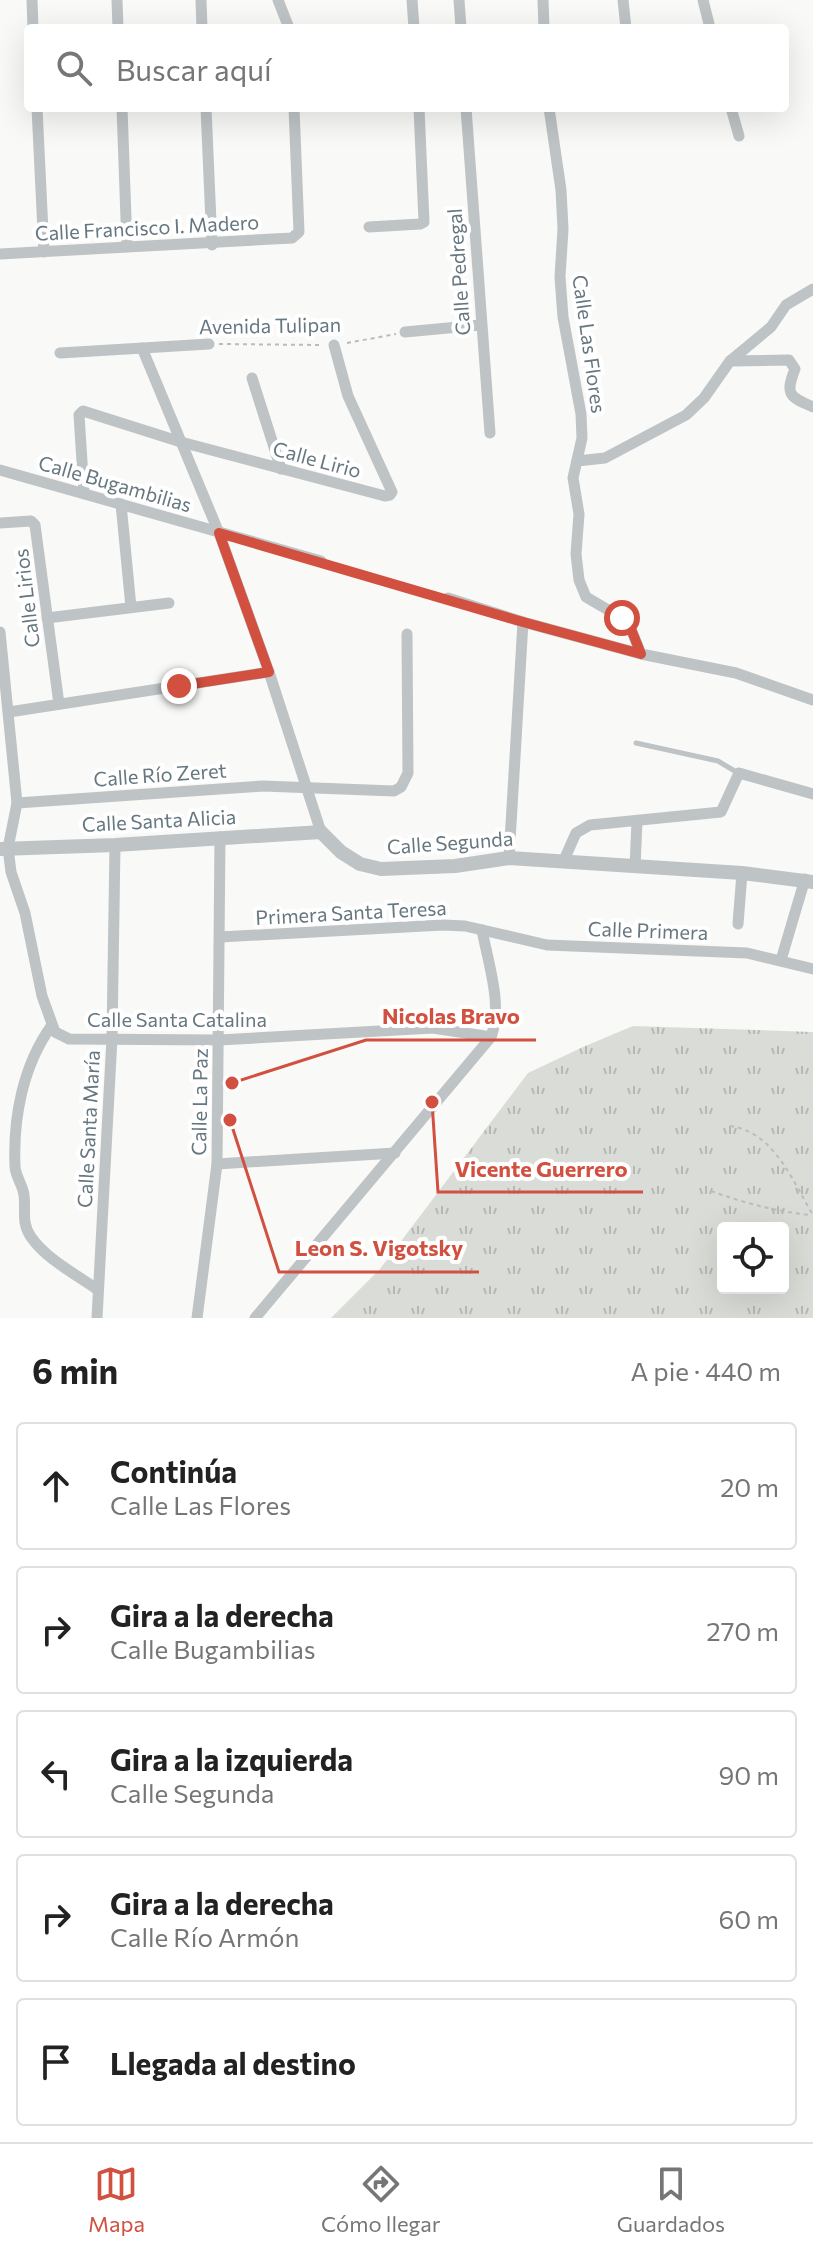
<!DOCTYPE html>
<html lang="es">
<meta charset="utf-8">
<style>
:root{--surface:#fff;--page:#f2f2f2;--text:#222;--muted:#767676;--line:#e0e0e0;--accent:#d1503f}
body{margin:0;font-family:Commissioner,sans-serif;background:var(--page);color:var(--text)}
.controls{position:absolute;right:24px;bottom:24px;display:grid;overflow:hidden;border-radius:8px;box-shadow:0 8px 32px #0002}
.controls button{width:72px;height:72px;display:grid;place-items:center;padding:0;border:0;border-bottom:2px solid var(--line);background:var(--surface);color:var(--text);font:40px sans-serif}
.stop{position:absolute;width:24px;height:24px;margin:-18px;border:6px solid #d1503f;border-radius:50%;background:#fff}
.stop.end{background:#d1503f;border-color:#fff;box-shadow:0 2px 8px #0008}
.list{margin:0;padding:0;list-style:none}
h2{display:flex;justify-content:space-between;align-items:center;height:104px;margin:0;padding:0 32px;font-size:34px}
h2 small{font-size:26px;font-weight:400;color:var(--muted)}
.list li{display:grid;grid-template-columns:52px 1fr auto;gap:24px;align-items:center;box-sizing:border-box;height:128px;margin:0 16px 16px;padding:0 16px;border:2px solid var(--line);border-radius:8px}
.list b{display:block;font-size:30px;white-space:nowrap}
.list p{margin:0;font-size:26px;white-space:nowrap;color:var(--muted)}
.list em{font-size:26px;font-style:normal;color:var(--muted)}
.icon{flex:none;width:44px;height:44px;fill:none;stroke:currentColor;stroke-width:2;stroke-linecap:round;stroke-linejoin:round}
.map{position:relative;flex:none;width:813px;height:1318px;overflow:hidden}
.search{position:absolute;background:var(--surface);box-shadow:0 8px 32px #0002;left:24px;right:24px;top:24px;height:88px;display:flex;align-items:center;gap:20px;box-sizing:border-box;padding:0 28px;border-radius:8px;color:var(--muted);font-size:30px}
.sheet{height:824px;background:var(--surface)}
nav{display:flex;justify-content:space-around;align-items:center;box-sizing:border-box;height:112px;border-top:2px solid var(--line);background:var(--surface);font-size:22px;color:var(--muted)}
nav a{display:grid;justify-items:center;gap:4px}
nav .on{color:var(--accent)}
.map>svg:first-child{display:block}
.grass{fill:url(#grass-tufts);fill-rule:evenodd}
.lines{fill:none;stroke-linecap:round;stroke-linejoin:round}
.path{stroke:#b9bdbf;stroke-width:2;stroke-dasharray:4 4;stroke-linecap:butt}
.service{stroke:#bec3c6;stroke-width:5}
.minor{stroke:#bec3c6;stroke-width:11}
.tertiary{stroke:#bec3c6;stroke-width:14}
.route{stroke:#d1503f;stroke-width:10}
.labels{text-anchor:middle;stroke-width:8;stroke-linejoin:round;paint-order:stroke}
.street-label{font-size:20px;fill:#66777f;stroke:#fff}
.leader{fill:none;stroke:#d1503f;stroke-width:3}
.callout-dot{fill:#d1503f;stroke:#fff;stroke-width:3}
.callout-label{font-size:22px;text-anchor:middle;font-weight:bold;fill:#d1503f;stroke:#fff;stroke-width:8;stroke-linejoin:round;paint-order:stroke}
</style>
<div class="map">
<svg width="813" height="1318" viewBox="0 0 813 1318">
<defs>
<pattern id="grass-tufts" width="24" height="20" patternUnits="userSpaceOnUse" patternTransform="scale(2)"><rect width="24" height="20" fill="#daddd7"/><path d="M3 7l-1-3M5 7V3M7 7l1-3M15 17l-1-3M17 17v-4M19 17l1-3" fill="none" stroke="#b5b8b4"/></pattern>
</defs>
<rect width="100%" height="100%" fill="#f9f9f7"/>
<!-- grass -->
<path class="grass" d="M 633,1026 L 813,1032 L 813,1318 L 331,1318 L 380,1269 L 528,1073 L 583,1047 ZM 723,1228 L 783,1228 L 783,1288 L 723,1288 Z"/>
<g class="lines">
<!-- path -->
<g class="path">
<polyline points="347,343 396,334"/>
<polyline points="219,344 321,345"/>
<polyline points="333,565 438,596"/>
<path d="M 730,1126 C 774,1132 792,1180 813,1215"/>
<path d="M 711,1191 C 744,1203 775,1211 810,1215"/>
</g>
<!-- service -->
<polyline class="service" points="636,743 718,761 738,773"/>
<!-- minor -->
<g class="minor">
<polyline points="32,0 33,28"/>
<polyline points="117,0 118,28"/>
<polyline points="201,0 202,28"/>
<polyline points="278,0 289,28"/>
<polyline points="412,0 414,28"/>
<polyline points="459,0 461,28"/>
<polyline points="543,0 544,28"/>
<polyline points="623,0 626,28"/>
<polyline points="703,0 710,28"/>
<polyline points="37,108 44,252"/>
<polyline points="122,108 127,246"/>
<polyline points="206,108 212,245"/>
<polyline points="466,108 490,433"/>
<polyline points="549,108 561,190 563,229 560,277 563,317 581,414 582,438 573,478 579,514 576,554 579,580 586,597 622,618 631,629 641,654"/>
<polyline points="731,108 739,136"/>
<polyline points="369,227 420,224 424,222 419,108"/>
<polyline points="0,254 292,238 299,232 294,108"/>
<polyline points="405,332 480,325"/>
<polyline points="142,348 219,533 269,672 321,832"/>
<polyline points="60,353 209,344"/>
<polyline points="730,361 771,327 786,305 813,289"/>
<polyline points="252,378 281,469"/>
<path d="M 577,461 L 605,458 L 686,415 L 704,398 L 730,361 L 789,360 L 795,369 C 785,394 789,397 813,407"/>
<polyline points="0,470 321,561"/>
<polyline points="84,493 79,415 83,411 181,442 385,496 390,495 392,492 348,396 334,345"/>
<polyline points="121,504 131,607"/>
<polyline points="0,523 31,521 35,525 59,704"/>
<polyline points="448,598 523,622 641,654 736,673 813,700"/>
<polyline points="47,618 169,603"/>
<polyline points="0,632 17,803 8,848 11,872 25,913 42,996 55,1032 69,1039 219,1040 433,1028 491,1037"/>
<polyline points="9,712 269,672"/>
<polyline points="17,803 263,786 394,791 401,787 408,773 407,634"/>
<polyline points="509,858 523,622"/>
<polyline points="564,860 576,833 590,825 721,812 739,773 813,794"/>
<polyline points="635,867 637,821"/>
<polyline points="738,924 742,873"/>
<polyline points="220,937 443,925 465,926 547,945 747,953 813,969"/>
<polyline points="781,960 805,879"/>
<path d="M 52,1025 C 23,1065 13,1117 15,1166 C 15,1176 23,1185 24,1195 C 26,1210 21,1223 31,1237 C 46,1259 77,1275 98,1290"/>
<polyline points="217,1164 395,1153"/>
<polyline points="97,1318 112,1038 115,845"/>
<polyline points="197,1318 217,1164 220,837"/>
<path d="M 255,1318 L 491,1037 C 503,1005 488,963 482,930"/>
</g>
<!-- tertiary -->
<polyline class="tertiary" points="0,849 115,845 321,832 341,852 360,864 381,869 455,866 509,858 742,873 813,882"/>
</g>
<g class="lines">
<!-- route -->
<polyline class="route" points="179,686 269,672 219,533 523,622 641,654 631,629 622,618"/>
</g>
<g class="labels">
<!-- street labels -->
<g class="street-label">
<text transform="translate(147 228) rotate(-3)" y="7">Calle Francisco I. Madero</text>
<text transform="translate(459 272) rotate(-94)" y="7">Calle Pedregal</text>
<text transform="translate(270 326) rotate(-1)" y="7">Avenida Tulipan</text>
<text transform="translate(589 344) rotate(82)" y="7">Calle Las Flores</text>
<text transform="translate(317 460) rotate(15)" y="7">Calle Lirio</text>
<text transform="translate(115 484) rotate(16)" y="7">Calle Bugambilias</text>
<text transform="translate(27 598) rotate(-97)" y="7">Calle Lirios</text>
<text transform="translate(160 775) rotate(-4)" y="7">Calle Río Zeret</text>
<text transform="translate(159 821) rotate(-3)" y="7">Calle Santa Alicia</text>
<text transform="translate(450 843) rotate(-4)" y="7">Calle Segunda</text>
<text transform="translate(351 913) rotate(-3)" y="7">Primera Santa Teresa</text>
<text transform="translate(648 931) rotate(2)" y="7">Calle Primera</text>
<text x="177" y="1027">Calle Santa Catalina</text>
<text transform="translate(200 1102) rotate(-89)" y="7">Calle La Paz</text>
<text transform="translate(89 1129) rotate(-87)" y="7">Calle Santa María</text>
</g>
</g>
<!-- callouts -->
<path class="leader" d="M232 1083L366 1040H536M432 1102L438 1192H643M230 1120L279 1272H479"/>
<g class="callout-dot">
<circle cx="232" cy="1083" r="8"/>
<circle cx="432" cy="1102" r="8"/>
<circle cx="230" cy="1120" r="8"/>
</g>
<g class="callout-label">
<text x="451" y="1024">Nicolas Bravo</text>
<text x="541" y="1177">Vicente Guerrero</text>
<text x="379" y="1256">Leon S. Vigotsky</text>
</g>
</svg>
<div class="controls">
<button><svg class="icon" aria-label="locate" viewBox="0 0 24 24"><circle cx="12" cy="12" r="6"/><path d="M12 2v4M12 18v4M2 12h4M18 12h4"/></svg></button>
</div>
<div class="stop" style="left:622px;top:618px"></div>
<div class="stop end" style="left:179px;top:686px"></div>
<div class="search"><svg class="icon" aria-label="search" viewBox="0 0 24 24"><circle cx="10" cy="10" r="6"/><path d="M15 15l6 6"/></svg>Buscar aquí</div>
</div>
<section class="sheet">
<h2>6 min<small>A pie · 440 m</small></h2>
<ul class="list">
<li><svg class="icon" aria-label="ahead" viewBox="0 0 24 24"><path d="M12 20V5M6 11l6-6 6 6"/></svg><div><b>Continúa</b><p>Calle Las Flores</p></div><em>20 m</em></li>
<li><svg class="icon" aria-label="right" viewBox="0 0 24 24"><path d="M7 20v-9h11M14 6l5 5-5 5"/></svg><div><b>Gira a la derecha</b><p>Calle Bugambilias</p></div><em>270 m</em></li>
<li><svg class="icon" aria-label="left" viewBox="0 0 24 24"><path d="M17 20v-9H6M10 6l-5 5 5 5"/></svg><div><b>Gira a la izquierda</b><p>Calle Segunda</p></div><em>90 m</em></li>
<li><svg class="icon" aria-label="right" viewBox="0 0 24 24"><path d="M7 20v-9h11M14 6l5 5-5 5"/></svg><div><b>Gira a la derecha</b><p>Calle Río Armón</p></div><em>60 m</em></li>
<li><svg class="icon" aria-label="arrive" viewBox="0 0 24 24"><path d="M6 21V4h12l-3 4 3 4H6"/></svg><div><b>Llegada al destino</b></div></li>
</ul>
</section>
<nav>
<a class="on"><svg class="icon" aria-label="map" viewBox="0 0 24 24"><path d="M3 6l6-2 6 2 6-2v14l-6 2-6-2-6 2zM9 4v14M15 6v14"/></svg>Mapa</a>
<a><svg class="icon" aria-label="directions" viewBox="0 0 24 24"><path d="M12 3l9 9-9 9-9-9zM9 14v-3h6M13 9l2 2-2 2"/></svg>Cómo llegar</a>
<a><svg class="icon" aria-label="saved" viewBox="0 0 24 24"><path d="M7 4h10v16l-5-4-5 4z"/></svg>Guardados</a>
</nav>
